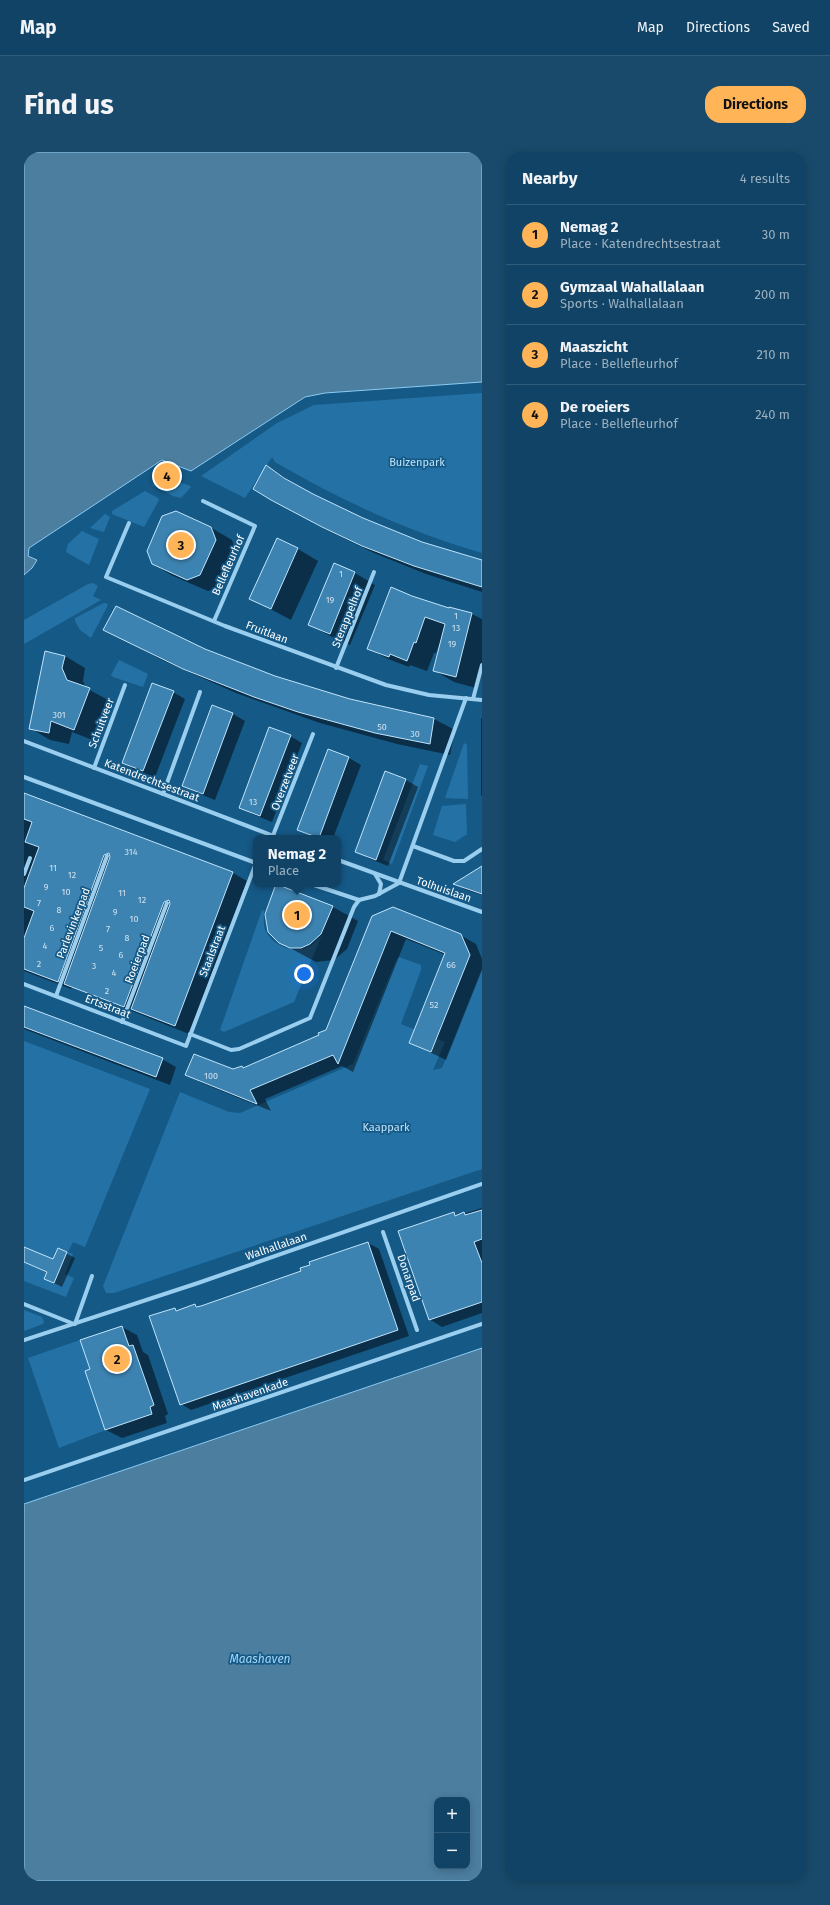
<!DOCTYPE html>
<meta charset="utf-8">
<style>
:root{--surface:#104365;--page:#194a6b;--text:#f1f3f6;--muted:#9cb0bf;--line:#305c79;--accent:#ffb458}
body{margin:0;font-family:"Fira Sans",sans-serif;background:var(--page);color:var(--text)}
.controls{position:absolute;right:12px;bottom:12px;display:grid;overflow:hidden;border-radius:8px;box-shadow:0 2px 10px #0003}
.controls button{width:36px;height:36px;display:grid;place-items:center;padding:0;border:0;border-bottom:1px solid var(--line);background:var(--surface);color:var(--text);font:20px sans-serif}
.you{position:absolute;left:280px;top:822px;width:14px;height:14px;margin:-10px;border:3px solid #fff;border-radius:50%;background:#1a73e8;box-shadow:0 0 0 6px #1a73e833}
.badge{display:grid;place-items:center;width:26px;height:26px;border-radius:50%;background:var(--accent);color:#111;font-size:13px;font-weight:700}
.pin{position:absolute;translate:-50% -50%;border:2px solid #fff;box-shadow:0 1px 4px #0006}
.popup{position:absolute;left:229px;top:683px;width:88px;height:52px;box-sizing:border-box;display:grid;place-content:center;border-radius:8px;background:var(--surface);filter:drop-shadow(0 1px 3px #0005);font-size:13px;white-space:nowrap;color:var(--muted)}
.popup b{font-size:15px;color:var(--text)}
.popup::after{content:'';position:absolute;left:50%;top:100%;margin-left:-8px;border:8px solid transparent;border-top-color:var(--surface)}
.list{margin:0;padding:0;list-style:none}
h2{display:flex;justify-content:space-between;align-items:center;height:52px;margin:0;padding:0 16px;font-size:17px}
h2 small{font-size:13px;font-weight:400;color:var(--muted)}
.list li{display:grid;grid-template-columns:26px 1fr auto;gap:12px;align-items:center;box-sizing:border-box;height:60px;padding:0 16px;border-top:1px solid var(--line)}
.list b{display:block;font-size:15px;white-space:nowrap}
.list p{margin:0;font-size:13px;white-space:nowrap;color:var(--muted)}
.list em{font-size:13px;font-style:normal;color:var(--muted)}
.map{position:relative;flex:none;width:458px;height:1729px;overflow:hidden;border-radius:16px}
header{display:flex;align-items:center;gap:24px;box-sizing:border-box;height:56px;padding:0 20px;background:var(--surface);border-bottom:1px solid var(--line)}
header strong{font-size:19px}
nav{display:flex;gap:22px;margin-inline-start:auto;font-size:14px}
.intro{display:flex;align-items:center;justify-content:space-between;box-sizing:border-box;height:96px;padding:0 24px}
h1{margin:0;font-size:28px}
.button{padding:10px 18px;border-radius:16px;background:var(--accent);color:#111;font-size:14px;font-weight:700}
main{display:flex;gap:24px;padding:0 24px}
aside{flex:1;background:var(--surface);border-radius:16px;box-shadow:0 2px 10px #0003}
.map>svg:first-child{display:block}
.green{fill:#2472a5}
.water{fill:#4c7ea0;stroke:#8ccbf2;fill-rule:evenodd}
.shadow{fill:#0007}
.building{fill:#3d83b1;stroke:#c0e4fb}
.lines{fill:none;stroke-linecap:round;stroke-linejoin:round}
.street{stroke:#9aceef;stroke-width:4}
.labels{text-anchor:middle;stroke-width:3.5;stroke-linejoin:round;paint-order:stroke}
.number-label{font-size:9px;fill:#cee0ec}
.park-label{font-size:11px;fill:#c0e4fb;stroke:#155987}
.street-label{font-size:11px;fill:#fff;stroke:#155987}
.water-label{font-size:12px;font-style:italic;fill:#a6d7f6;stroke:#155987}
</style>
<header>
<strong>Map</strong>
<nav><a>Map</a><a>Directions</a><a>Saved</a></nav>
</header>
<div class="intro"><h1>Find us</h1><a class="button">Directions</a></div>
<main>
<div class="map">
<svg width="458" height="1729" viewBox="0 0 458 1729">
<rect width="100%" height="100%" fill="#155987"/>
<!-- green -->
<g class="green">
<path d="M 458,241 L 458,401 C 383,379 318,349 251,310 L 248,305 L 221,346 L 177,324 L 253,271 L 290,253 Z"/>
<polygon points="141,325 166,334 167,335 157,346 149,344 128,333"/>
<polygon points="121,339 134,346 135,348 120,375 88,362 88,359"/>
<polygon points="81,362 86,365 80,380 66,376"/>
<polygon points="58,379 75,387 65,413 42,400 44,392"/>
<polygon points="69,431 74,434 69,444 77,448 0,492 0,468 64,432"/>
<polygon points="80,451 84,452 83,455 67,486 56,478 51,469 51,466"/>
<polygon points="95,508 122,521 124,522 119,535 89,525 87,523"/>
<polygon points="440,591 443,593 444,647 421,646"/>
<polygon points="396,612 404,614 368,712 359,708"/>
<polygon points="442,652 443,682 431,690 409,683 418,654"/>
<path d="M 238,758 L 240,759 C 240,765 239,775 242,780 C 251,795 270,802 286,794 C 290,792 294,787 298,783 L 270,850 L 200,880 L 196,878 Z"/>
<polygon points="375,805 397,813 397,818 377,872 421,890 409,918 418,916 458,816 458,1017 90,1141 82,1141 79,1134 156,940 205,960 216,961 329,912 372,808"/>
<polygon points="0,889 126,937 61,1095 49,1090 44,1100 49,1102 41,1122 50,1126 42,1145 0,1129"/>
<polygon points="0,1158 18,1165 20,1170 19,1172 0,1179"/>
<polygon points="56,1188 87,1276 35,1296 4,1206"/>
</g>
<!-- water -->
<g class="water">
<polygon points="0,0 458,0 458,230 301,241 281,245 167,319 138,308 5,396 4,404 13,408 8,416 0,423"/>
<path d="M 458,1196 L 458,1729 L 0,1729 L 0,1352 ZM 413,1648 L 443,1648 L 443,1714 L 413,1714 Z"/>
</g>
<!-- shadow -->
<g class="shadow">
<polygon points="243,314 280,338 359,376 430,401 458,409 458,440 402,422 350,401 299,376 230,337"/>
<polygon points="186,375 208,388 212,400 197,435 184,439 149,424 128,412"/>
<polygon points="274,397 294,409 267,468 226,446"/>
<polygon points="310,413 331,421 351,433 326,493 306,484 285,472"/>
<polygon points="388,445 426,458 448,462 458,467 458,510 452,536 430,530 411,519 419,485 418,484 412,501 410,501 403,519 386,513 385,515 364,507 344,496"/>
<polygon points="80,477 180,498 251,525 325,548 410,567 431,578 426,603 373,592 296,571 212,541 140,509"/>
<polygon points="41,504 61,516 59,529 62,536 86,549 71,589 48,580 45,592 26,588 6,576"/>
<polygon points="149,540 161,547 131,625 111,618 99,611"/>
<polygon points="189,555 209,562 221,569 191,648 171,640 159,633"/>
<polygon points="457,566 458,566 458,644 457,643"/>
<polygon points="266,584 278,591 248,670 228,662 216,655"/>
<polygon points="304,598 325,606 337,613 309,686 291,686 274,677"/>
<polygon points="362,620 382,628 394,635 364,714 344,706 332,699"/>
<polygon points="0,642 209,721 223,729 165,882 48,835 47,837 0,819"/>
<polygon points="458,715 458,743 442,738 431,732"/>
<polygon points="253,732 309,755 334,769 323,797 310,808 292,810 255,790 246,781 242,771 242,762"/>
<polygon points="349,765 436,783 452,792 458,807 458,818 422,908 387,891 422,803 382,787 329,920 318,914 241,947 247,959 178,931 163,923 209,918 218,915 221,916 296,884 303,879"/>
<polygon points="0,855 138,907 152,915 146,933 0,877"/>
<polygon points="458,1056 458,1161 418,1175 405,1167 430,1062 433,1064"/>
<polygon points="344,1091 355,1097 385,1184 167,1258 157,1252 151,1157 154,1159 171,1153 175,1155 278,1120"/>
<polygon points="34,1097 51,1106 38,1135 22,1127 24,1121 0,1110 0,1098 29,1109"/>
<polygon points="98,1175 113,1183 119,1200 124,1203 144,1262 141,1264 143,1271 98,1286 82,1278 62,1219 68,1217"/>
</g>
<!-- building -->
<g class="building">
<polygon points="242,313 260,326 289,342 339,366 398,390 458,408 458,435 390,414 338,394 298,375 247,348 229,337"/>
<polygon points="152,359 187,375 192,388 176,423 163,428 128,412 123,399 138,364"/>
<polygon points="253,386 274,396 247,457 225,447"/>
<polygon points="310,411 331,420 306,482 284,473"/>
<polygon points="367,435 388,444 425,456 425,455 448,461 432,525 409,519 421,472 401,465 392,491 390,490 383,509 366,502 365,505 343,497"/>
<polygon points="92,454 181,497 251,524 326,547 410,566 406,592 351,581 274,560 230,545 159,517 79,478"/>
<polygon points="21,499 41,504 38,516 43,528 66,536 50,578 27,569 25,581 5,577"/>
<polygon points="128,531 150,539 119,619 98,611"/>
<polygon points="188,553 209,561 179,642 158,634"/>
<polygon points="245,575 267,583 236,664 215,656"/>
<polygon points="304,597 325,605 295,686 273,678"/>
<polygon points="361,619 382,627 352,708 331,700"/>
<polygon points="0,641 209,720 151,874 107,857 146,752 145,748 140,750 100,855 40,832 86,705 85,701 80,703 34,830 0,817 0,786 10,759 0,755 0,736 15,695 1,690 8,670 0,667"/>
<polygon points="458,714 458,742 429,732"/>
<polygon points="252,732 309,754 297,782 286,792 277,796 266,796 255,791 244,780 241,762"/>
<polygon points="369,755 437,782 446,803 407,900 385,891 421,801 367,779 314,912 309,903 226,938 233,952 161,923 170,902 209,917 218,914 219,916 295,883 294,881 302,878 348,764"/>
<polygon points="0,854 139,906 132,925 0,875"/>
<polygon points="458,1058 458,1087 450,1090 458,1111 458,1150 405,1168 374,1079 430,1060 431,1064 440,1060 441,1063"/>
<polygon points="344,1090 374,1178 156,1253 125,1164 151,1156 152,1159 171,1152 172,1155 177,1154 277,1119 276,1116 286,1113 285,1110"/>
<polygon points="0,1095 29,1107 34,1096 43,1100 30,1131 20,1127 23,1120 0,1110"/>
<polygon points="98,1174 105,1194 109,1193 130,1253 126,1255 128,1262 81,1278 61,1219 66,1217 56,1188"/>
</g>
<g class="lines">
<!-- street -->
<g class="street">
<polyline points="179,349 231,374 190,469"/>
<polyline points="105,371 82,425 201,474 362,533 405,543 458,548"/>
<polyline points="312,516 350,420"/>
<polyline points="449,547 458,513"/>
<polyline points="0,589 255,686"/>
<polyline points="70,616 101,533"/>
<polyline points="0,625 232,711"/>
<polyline points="139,642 176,540"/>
<polyline points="248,686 289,582"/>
<polyline points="389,694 430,709 440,709 458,697"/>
<polyline points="314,708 458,760"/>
<polyline points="0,722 6,706"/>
<polyline points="351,722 357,732 355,742"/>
<polyline points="287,732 335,748 351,744 375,731 442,546"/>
<polyline points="0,832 162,894 232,711"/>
<polyline points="32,844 83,704"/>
<polyline points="98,870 143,751"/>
<polyline points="166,882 207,898 215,897 286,866 330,755 335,748"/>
<polyline points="359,1080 393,1178"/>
<polyline points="0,1152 50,1172"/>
<polyline points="51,1172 68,1124"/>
<polyline points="0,1188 174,1131 458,1032"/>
<polyline points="0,1328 458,1172"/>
</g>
</g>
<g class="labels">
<!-- number labels -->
<g class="number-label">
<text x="317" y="425">1</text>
<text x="306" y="451">19</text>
<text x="432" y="467">1</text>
<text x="432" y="479">13</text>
<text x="428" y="495">19</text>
<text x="35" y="566">301</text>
<text x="358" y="578">50</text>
<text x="391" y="585">30</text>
<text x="229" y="653">13</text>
<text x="107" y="703">314</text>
<text x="29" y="719">11</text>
<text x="48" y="726">12</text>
<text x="22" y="738">9</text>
<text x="42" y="743">10</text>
<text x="98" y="744">11</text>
<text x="118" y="751">12</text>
<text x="15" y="754">7</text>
<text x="35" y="761">8</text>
<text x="91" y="763">9</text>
<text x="110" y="770">10</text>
<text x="28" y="779">6</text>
<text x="84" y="780">7</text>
<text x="103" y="789">8</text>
<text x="21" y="797">4</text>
<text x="77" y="799">5</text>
<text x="97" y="806">6</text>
<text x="15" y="815">2</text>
<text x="427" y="816">66</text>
<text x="70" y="817">3</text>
<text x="90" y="824">4</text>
<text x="83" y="842">2</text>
<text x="410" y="856">52</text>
<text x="187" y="927">100</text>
</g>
<!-- park labels -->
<g class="park-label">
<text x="393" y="314">Buizenpark</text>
<text x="362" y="979">Kaappark</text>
</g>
<!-- street labels -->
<g class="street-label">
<text transform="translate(204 413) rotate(-66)" y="4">Bellefleurhof</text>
<text transform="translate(323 465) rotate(-68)" y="4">Sterappelhof</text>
<text transform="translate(243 480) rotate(21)" y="4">Fruitlaan</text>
<text transform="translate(77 571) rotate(-69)" y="4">Schuitveer</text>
<text transform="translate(128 628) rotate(21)" y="4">Katendrechtsestraat</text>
<text transform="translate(261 630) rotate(-69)" y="4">Overzetveer</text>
<text transform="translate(420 737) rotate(19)" y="4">Tolhuislaan</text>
<text transform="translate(49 771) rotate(-69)" y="4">Parlevinkerpad</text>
<text transform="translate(188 799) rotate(-69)" y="4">Staalstraat</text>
<text transform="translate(113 807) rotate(-69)" y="4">Roeierpad</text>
<text transform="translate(84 854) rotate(21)" y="4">Ertsstraat</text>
<text transform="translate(252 1094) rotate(-19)" y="4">Walhallalaan</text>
<text transform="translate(385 1126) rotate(71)" y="4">Donarpad</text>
<text transform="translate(226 1242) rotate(-19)" y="4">Maashavenkade</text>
</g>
<!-- water labels -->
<g class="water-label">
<text x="236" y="1511">Maashaven</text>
</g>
</g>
</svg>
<div class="controls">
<button>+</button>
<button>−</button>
</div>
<div class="you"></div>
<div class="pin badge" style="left:273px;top:763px">1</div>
<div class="popup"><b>Nemag 2</b>Place</div>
<div class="pin badge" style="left:93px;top:1207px">2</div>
<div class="pin badge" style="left:157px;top:393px">3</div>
<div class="pin badge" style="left:143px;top:324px">4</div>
</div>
<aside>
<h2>Nearby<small>4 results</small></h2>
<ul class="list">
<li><span class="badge">1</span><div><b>Nemag 2</b><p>Place · Katendrechtsestraat</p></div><em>30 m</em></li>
<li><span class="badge">2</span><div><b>Gymzaal Wahallalaan</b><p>Sports · Walhallalaan</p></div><em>200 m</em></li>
<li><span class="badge">3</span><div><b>Maaszicht</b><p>Place · Bellefleurhof</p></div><em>210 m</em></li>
<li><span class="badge">4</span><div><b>De roeiers</b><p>Place · Bellefleurhof</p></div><em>240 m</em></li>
</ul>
</aside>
</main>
